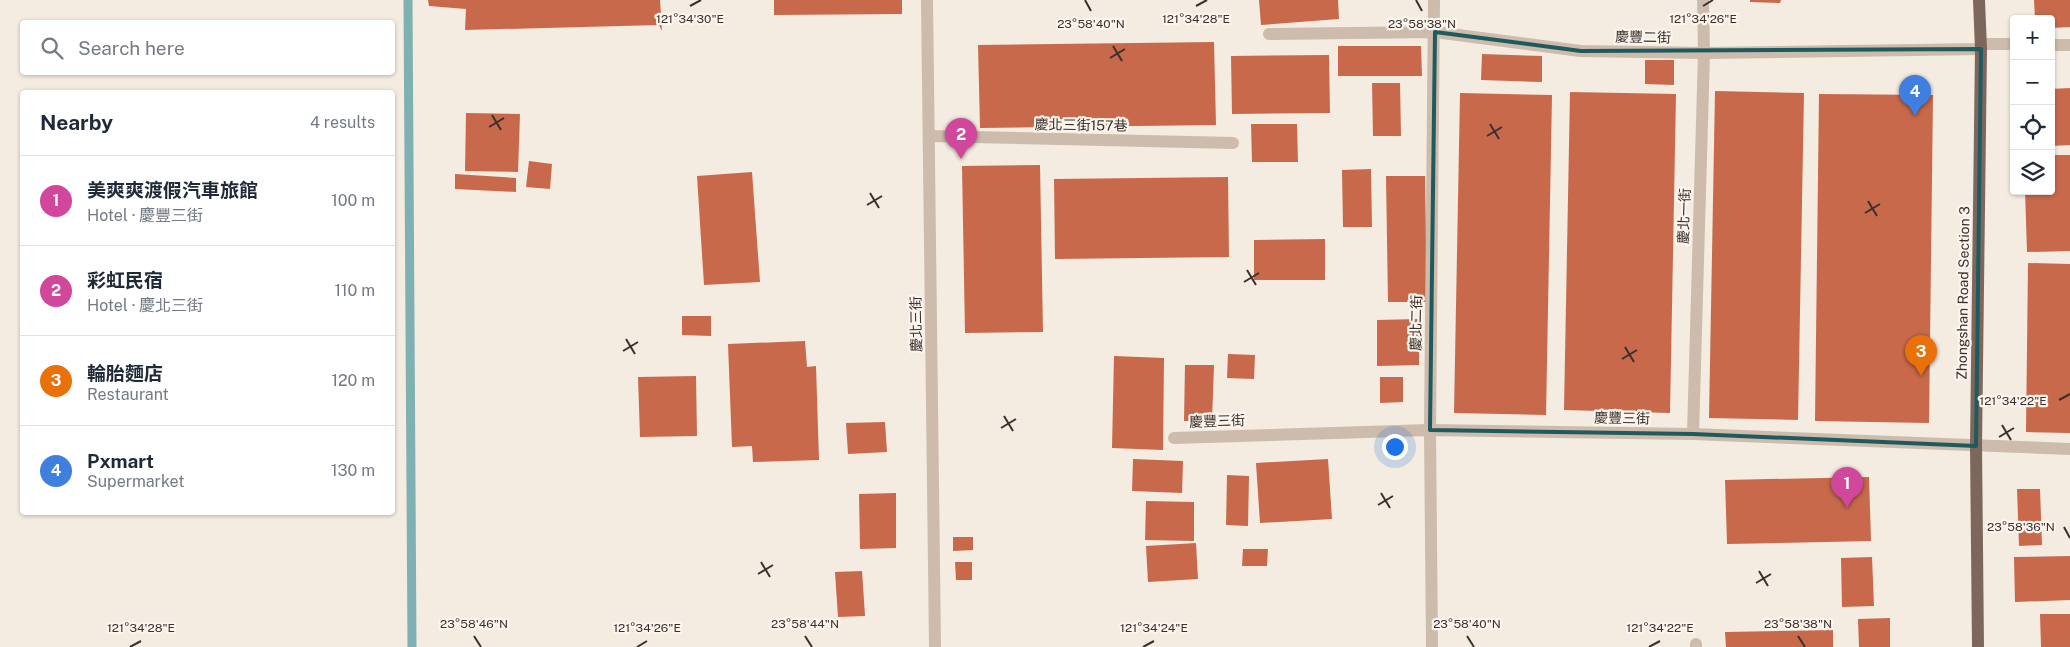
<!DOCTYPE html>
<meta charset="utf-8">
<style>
:root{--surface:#fff;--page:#f6f6f7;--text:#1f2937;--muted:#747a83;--line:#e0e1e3;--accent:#1f5a5e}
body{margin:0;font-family:"Public Sans","Noto Sans TC",sans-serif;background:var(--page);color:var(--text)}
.controls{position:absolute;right:15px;top:15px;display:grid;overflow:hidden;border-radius:5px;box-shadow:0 1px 4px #0004}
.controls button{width:45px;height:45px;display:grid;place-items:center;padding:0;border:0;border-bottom:1px solid var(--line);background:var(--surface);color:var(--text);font:25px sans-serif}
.you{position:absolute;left:1394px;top:446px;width:18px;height:18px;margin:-12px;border:4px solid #fff;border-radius:50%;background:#1a73e8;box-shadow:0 0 0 8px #1a73e833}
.badge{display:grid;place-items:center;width:32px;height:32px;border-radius:50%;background:var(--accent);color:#fff;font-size:16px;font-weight:700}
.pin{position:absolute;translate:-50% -41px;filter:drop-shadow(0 1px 2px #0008)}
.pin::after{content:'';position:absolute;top:26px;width:18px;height:15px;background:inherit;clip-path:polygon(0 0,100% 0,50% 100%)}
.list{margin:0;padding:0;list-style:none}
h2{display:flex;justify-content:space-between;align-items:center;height:65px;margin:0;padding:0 20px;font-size:21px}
h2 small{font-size:16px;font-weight:400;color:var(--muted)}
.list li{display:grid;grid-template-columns:32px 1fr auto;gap:15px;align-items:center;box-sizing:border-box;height:90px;padding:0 20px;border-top:1px solid var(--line)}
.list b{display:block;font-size:19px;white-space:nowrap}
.list p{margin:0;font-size:16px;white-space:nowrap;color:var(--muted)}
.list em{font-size:16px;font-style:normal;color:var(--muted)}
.icon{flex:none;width:28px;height:28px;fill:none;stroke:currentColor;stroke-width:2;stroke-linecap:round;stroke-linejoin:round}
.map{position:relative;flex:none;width:2070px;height:647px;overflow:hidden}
.search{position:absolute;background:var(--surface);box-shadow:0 1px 4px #0004;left:20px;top:20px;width:375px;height:55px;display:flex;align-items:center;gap:12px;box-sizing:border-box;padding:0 18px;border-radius:5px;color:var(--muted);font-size:19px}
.panel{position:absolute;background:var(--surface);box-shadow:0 1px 4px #0004;left:20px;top:90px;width:375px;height:425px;border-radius:5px}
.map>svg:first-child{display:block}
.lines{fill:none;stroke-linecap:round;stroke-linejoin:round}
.stream{stroke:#7fb0b2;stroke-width:9}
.building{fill:#c8694b}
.lane{stroke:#cdbbac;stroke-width:12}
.street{stroke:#cdbbac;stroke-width:12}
.primary{stroke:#7d675c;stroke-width:12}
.marked{fill:none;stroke:#1f5a5e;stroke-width:4;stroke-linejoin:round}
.ticks{fill:none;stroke:#3b302b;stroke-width:2}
.labels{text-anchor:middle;stroke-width:4.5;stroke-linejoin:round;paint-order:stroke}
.street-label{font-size:14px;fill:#3b302b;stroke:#fbf5ee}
.ticks-label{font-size:12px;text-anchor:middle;fill:#3b302b;stroke:#fbf5ee;stroke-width:4.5;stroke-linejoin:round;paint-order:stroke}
</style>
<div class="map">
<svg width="2070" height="647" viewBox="0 0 2070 647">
<rect width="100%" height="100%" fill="#f4ebe1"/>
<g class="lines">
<!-- stream -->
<polyline class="stream" points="408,0 412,647"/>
</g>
<!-- building -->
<g class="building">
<polygon points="428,0 660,0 662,31 659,25 465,30 466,9 429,6"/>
<polygon points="774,0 902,0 902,14 774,15"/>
<polygon points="1259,0 1338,0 1339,19 1261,25"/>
<polygon points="1750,0 1781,0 1780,3 1750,2"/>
<polygon points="2034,0 2070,0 2070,27 2051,28 2051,19 2035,19"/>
<polygon points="1214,42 1216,125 980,128 978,45"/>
<polygon points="1338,46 1421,46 1422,76 1338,76"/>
<polygon points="1482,54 1542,56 1542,82 1481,80"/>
<polygon points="1329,55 1330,113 1232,114 1231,56"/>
<polygon points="1645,60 1674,60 1674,85 1645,84"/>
<polygon points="1372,83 1400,83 1401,136 1373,136"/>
<polygon points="2070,88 2070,145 2051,146 2051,89"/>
<polygon points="1715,91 1804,93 1798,420 1709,418"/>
<polygon points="1570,92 1676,94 1670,413 1564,410"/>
<polygon points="1460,93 1552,95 1546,415 1454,413"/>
<polygon points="1819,94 1933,95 1929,423 1815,421"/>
<polygon points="466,113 520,114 518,172 465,171"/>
<polygon points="1251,124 1297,124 1298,162 1252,162"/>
<polygon points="2051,155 2070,155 2070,251 2027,252 2025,191 2051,191"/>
<polygon points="529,161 552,164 550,189 526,187"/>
<polygon points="1040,165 1043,332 965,333 962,166"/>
<polygon points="1371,169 1372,227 1343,227 1342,170"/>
<polygon points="752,172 760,282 704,285 697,176"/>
<polygon points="455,174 516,178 516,192 455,189"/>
<polygon points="1386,176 1425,176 1427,302 1388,302"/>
<polygon points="1228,177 1229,257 1055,259 1054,179"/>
<polygon points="1325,239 1325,280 1254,280 1254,240"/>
<polygon points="2028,263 2070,264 2070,433 2026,432"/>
<polygon points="682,316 711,316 711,336 682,335"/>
<polygon points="1419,319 1419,365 1377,366 1377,320"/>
<polygon points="805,341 807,367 816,366 819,460 753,462 752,446 732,447 728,344"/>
<polygon points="1228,354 1255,355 1254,379 1227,378"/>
<polygon points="1114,356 1164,358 1163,450 1112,448"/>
<polygon points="1185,365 1214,365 1212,421 1184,421"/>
<polygon points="696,376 697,436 640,437 638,377"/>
<polygon points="1380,377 1403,377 1403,402 1380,403"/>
<polygon points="885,422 887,452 848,454 846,423"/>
<polygon points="1133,459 1183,461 1182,493 1132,491"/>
<polygon points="1328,459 1332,519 1260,523 1256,463"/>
<polygon points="1227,475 1249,476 1248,526 1226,525"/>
<polygon points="1869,477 1871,541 1727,544 1725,480"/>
<polygon points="2017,489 2040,489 2042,545 2019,546"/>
<polygon points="896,493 896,548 860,549 859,494"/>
<polygon points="1146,501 1194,502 1194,541 1145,540"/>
<polygon points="953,537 973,537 973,550 953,551"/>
<polygon points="1196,543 1198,579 1148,582 1146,546"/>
<polygon points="1243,549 1268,549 1267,566 1242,566"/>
<polygon points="2070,556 2070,600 2015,602 2014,557"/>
<polygon points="1872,557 1874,606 1842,607 1841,558"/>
<polygon points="955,562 972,562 972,580 956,580"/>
<polygon points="862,571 865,616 838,617 835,572"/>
<polygon points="2040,614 2070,614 2070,647 2041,647"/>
<polygon points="1890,618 1890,647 1859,647 1858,619"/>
<polygon points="1833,630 1833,647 1726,647 1725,632"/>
</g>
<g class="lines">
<!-- lane -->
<g class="lane">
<polyline points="929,136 1233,143"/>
<polyline points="1693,434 1704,53 1703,0"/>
<polyline points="1696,644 1696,647"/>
</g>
<!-- street -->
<g class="street">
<polyline points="927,0 935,647"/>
<polyline points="1269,34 1435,32 1581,51 1704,53 1981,49 1981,44 2014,44"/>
<polyline points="2051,45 2070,45"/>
<polyline points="1174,438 1430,430 1693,434 2070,449"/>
<polyline points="1432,647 1430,430 1434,0"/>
</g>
<!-- primary -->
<polyline class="primary" points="1978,647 1976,446 1981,49 1979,0"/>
</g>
<!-- marked area -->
<path class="marked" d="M 1435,32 L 1581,51 L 1981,49 L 1976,446 L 1693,434 L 1430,430 Z"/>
<!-- ticks -->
<path class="ticks" d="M 1085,0 L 1091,11M 1416,0 L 1422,11M 690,6 L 701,0M 1196,6 L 1207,0M 1703,6 L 1713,0M 1113,46 L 1122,61M 1110,58 L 1125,49M 492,115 L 501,130M 1490,124 L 1499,139M 489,127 L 504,118M 1487,136 L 1502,127M 870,193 L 879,208M 1868,201 L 1877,216M 867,205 L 882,196M 1865,213 L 1880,204M 1247,270 L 1256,285M 1244,282 L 1259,273M 626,339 L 635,354M 1625,347 L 1634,362M 623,351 L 638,342M 1622,359 L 1637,350M 2059,400 L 2070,394M 1004,416 L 1013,431M 2002,425 L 2011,440M 1001,428 L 1016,419M 1999,437 L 2014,428M 1381,493 L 1390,508M 1378,505 L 1393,496M 2064,527 L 2070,538M 761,562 L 770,577M 1759,571 L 1768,586M 758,574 L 773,565M 1756,583 L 1771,574M 474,636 L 481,647M 805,636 L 812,647M 1467,636 L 1474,647M 1798,636 L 1805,647M 130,647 L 141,641M 637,647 L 647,641M 1143,647 L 1154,641M 1649,647 L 1660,641"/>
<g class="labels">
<!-- street labels -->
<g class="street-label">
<text transform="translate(1643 37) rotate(1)" y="5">慶豐二街</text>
<text transform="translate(1081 125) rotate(1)" y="5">慶北三街157巷</text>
<text transform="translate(1684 216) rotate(-88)" y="5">慶北一街</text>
<text transform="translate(1963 293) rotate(-89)" y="5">Zhongshan Road Section 3</text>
<text transform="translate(1416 323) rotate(-89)" y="5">慶北二街</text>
<text transform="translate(916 324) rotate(-91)" y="5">慶北三街</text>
<text transform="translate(1622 418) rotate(1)" y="5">慶豐三街</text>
<text transform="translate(1217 421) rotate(-2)" y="5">慶豐三街</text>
</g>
</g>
<g class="ticks-label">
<text x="690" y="23">121°34'30"E</text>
<text x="1196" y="23">121°34'28"E</text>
<text x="1703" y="23">121°34'26"E</text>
<text x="1091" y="28">23°58'40"N</text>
<text x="1422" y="28">23°58'38"N</text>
<text x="2013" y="405">121°34'22"E</text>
<text x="2021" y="531">23°58'36"N</text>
<text x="474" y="628">23°58'46"N</text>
<text x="805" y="628">23°58'44"N</text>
<text x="1467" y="628">23°58'40"N</text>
<text x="1798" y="628">23°58'38"N</text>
<text x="141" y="632">121°34'28"E</text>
<text x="647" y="632">121°34'26"E</text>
<text x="1154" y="632">121°34'24"E</text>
<text x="1660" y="632">121°34'22"E</text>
</g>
</svg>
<div class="controls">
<button>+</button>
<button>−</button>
<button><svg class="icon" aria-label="locate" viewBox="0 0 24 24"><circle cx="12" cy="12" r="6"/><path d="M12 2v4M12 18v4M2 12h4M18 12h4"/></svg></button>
<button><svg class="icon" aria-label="layers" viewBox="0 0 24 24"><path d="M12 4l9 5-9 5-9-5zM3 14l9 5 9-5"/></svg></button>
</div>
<div class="you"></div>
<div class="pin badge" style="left:1847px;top:508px;background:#d1479c">1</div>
<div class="pin badge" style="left:961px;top:159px;background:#d1479c">2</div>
<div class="pin badge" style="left:1921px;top:376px;background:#e8710a">3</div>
<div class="pin badge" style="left:1915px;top:116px;background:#3f7fe0">4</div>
<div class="search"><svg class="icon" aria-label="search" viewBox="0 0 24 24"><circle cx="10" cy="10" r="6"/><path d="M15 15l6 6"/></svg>Search here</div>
<section class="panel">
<h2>Nearby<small>4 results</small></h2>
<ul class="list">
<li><span class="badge" style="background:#d1479c">1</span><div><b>美爽爽渡假汽車旅館</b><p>Hotel · 慶豐三街</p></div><em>100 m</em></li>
<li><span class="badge" style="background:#d1479c">2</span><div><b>彩虹民宿</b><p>Hotel · 慶北三街</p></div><em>110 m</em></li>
<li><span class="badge" style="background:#e8710a">3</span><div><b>輪胎麵店</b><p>Restaurant</p></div><em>120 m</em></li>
<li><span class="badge" style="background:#3f7fe0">4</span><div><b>Pxmart</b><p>Supermarket</p></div><em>130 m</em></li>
</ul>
</section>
</div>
